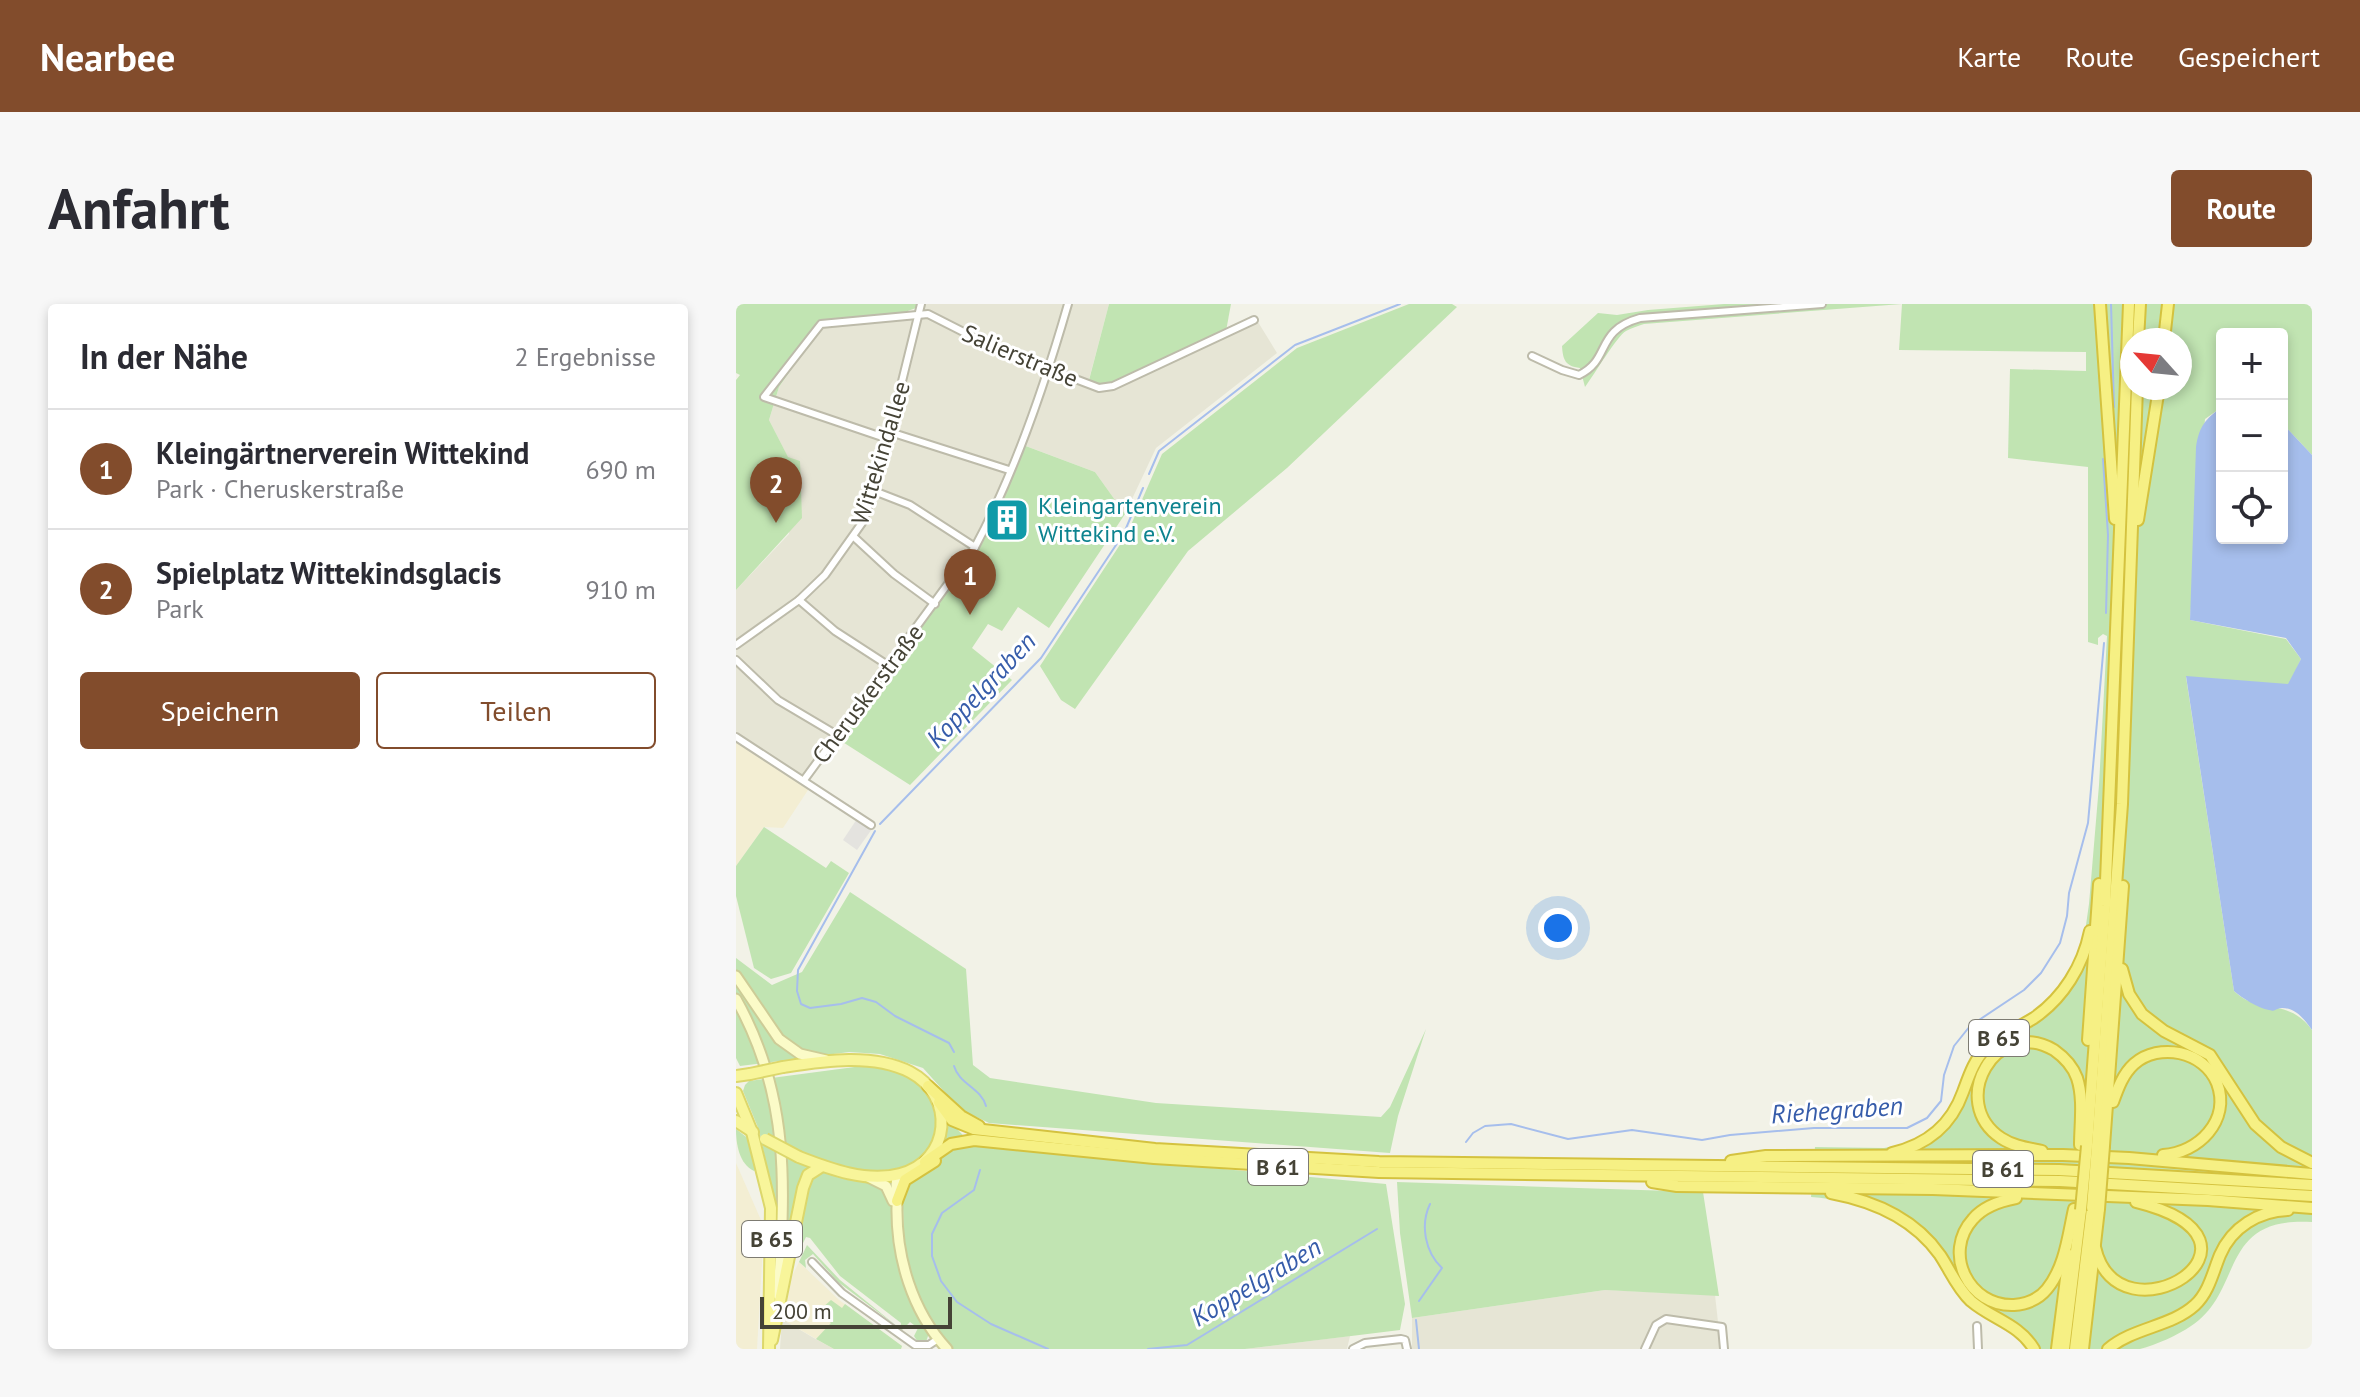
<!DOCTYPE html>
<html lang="de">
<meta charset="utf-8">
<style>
:root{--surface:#fff;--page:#f7f7f7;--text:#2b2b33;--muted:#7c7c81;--line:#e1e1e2;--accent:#824c2c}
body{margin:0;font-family:"PT Sans",sans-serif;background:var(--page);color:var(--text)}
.controls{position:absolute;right:24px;top:24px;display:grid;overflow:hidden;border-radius:8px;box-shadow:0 4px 12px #0003}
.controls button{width:72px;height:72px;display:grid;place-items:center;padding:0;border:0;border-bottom:2px solid var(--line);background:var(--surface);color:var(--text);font:40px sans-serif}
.compass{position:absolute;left:1384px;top:24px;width:72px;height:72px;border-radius:50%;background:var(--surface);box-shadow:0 4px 12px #0003;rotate:297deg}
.scale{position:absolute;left:24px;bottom:20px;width:192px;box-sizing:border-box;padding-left:8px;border:4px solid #454336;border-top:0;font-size:22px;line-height:28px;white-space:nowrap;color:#454336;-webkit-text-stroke:6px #fff;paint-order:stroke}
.you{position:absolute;left:822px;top:624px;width:28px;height:28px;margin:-20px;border:6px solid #fff;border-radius:50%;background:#1a73e8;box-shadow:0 0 0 12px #1a73e833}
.badge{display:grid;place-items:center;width:52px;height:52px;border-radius:50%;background:var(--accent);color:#fff;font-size:26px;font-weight:700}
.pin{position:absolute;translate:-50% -66px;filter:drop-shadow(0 2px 4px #0008)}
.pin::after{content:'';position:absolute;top:42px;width:28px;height:24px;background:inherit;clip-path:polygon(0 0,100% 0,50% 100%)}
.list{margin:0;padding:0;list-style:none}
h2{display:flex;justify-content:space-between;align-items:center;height:104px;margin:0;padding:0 32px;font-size:34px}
h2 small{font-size:26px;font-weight:400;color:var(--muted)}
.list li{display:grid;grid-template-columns:52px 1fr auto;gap:24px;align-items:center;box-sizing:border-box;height:120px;padding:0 32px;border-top:2px solid var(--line)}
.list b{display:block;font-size:30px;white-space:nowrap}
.list p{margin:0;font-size:26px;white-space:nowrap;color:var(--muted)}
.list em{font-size:26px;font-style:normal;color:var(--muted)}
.actions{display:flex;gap:16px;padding:24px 32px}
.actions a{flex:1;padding:18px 0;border:2px solid var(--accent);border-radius:8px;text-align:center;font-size:28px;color:var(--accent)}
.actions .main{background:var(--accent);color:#fff}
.icon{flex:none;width:44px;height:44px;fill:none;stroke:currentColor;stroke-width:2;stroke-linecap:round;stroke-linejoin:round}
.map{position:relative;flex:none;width:1576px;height:1045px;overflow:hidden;border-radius:8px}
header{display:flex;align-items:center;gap:48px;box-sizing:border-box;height:112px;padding:0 40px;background:var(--accent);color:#fff}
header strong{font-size:38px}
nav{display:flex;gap:44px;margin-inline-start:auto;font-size:28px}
.intro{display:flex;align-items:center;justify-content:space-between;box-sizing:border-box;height:192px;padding:0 48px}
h1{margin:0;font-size:56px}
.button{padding:20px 36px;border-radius:8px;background:var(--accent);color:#fff;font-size:28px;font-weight:700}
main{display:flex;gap:48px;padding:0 48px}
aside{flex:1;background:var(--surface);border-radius:8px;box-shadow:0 4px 12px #0003}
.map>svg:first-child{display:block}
.residential{fill:#e6e5d5}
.commercial{fill:#f3eed3}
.green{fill:#c1e4b2;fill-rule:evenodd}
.parking{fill:#e4e3df}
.water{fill:#a6beec}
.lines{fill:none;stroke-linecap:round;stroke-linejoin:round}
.stream{stroke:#a6beec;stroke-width:2}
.minor-casing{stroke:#bdbbaa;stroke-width:10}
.secondary-casing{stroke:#cdcc97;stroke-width:13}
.primary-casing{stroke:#dcd76b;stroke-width:14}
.trunk-casing{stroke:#d4c23f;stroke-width:14}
.minor{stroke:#fff;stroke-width:6}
.secondary{stroke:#fbfbc8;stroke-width:9}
.primary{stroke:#f8f59a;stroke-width:10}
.trunk{stroke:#f6f084;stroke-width:10}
.primary-bridge-casing{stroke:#dcd76b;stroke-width:14;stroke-linecap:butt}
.trunk-bridge-casing{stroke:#d4c23f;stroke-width:14;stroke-linecap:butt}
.primary-bridge{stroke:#f8f59a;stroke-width:10}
.trunk-bridge{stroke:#f6f084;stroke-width:10}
.labels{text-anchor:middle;stroke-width:6;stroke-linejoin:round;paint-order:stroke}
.shield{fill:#fff;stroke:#7d7b72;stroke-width:2}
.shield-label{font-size:22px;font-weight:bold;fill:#454336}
.street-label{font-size:24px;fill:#454336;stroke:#fff}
.culture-label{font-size:24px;fill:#0d838f;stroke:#fff;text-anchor:start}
.water-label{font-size:26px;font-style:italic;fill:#365caa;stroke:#fff}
</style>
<header>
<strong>Nearbee</strong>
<nav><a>Karte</a><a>Route</a><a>Gespeichert</a></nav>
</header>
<div class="intro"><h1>Anfahrt</h1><a class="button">Route</a></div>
<main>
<aside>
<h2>In der Nähe<small>2 Ergebnisse</small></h2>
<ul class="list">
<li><span class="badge">1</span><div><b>Kleingärtnerverein Wittekind</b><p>Park · Cheruskerstraße</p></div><em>690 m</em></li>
<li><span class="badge">2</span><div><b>Spielplatz Wittekindsglacis</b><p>Park</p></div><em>910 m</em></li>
</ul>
<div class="actions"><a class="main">Speichern</a><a>Teilen</a></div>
</aside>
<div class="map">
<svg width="1576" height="1045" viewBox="0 0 1576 1045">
<rect width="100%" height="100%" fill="#f2f2e7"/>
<!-- residential -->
<g class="residential">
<polygon points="185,0 373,0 352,79 376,82 522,18 541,49 420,144 389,210 359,168 282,139 245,228 65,477 0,437 0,286 53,230 52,154 33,116 43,83 85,24 175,14 184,16"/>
<polygon points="869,986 979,991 985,1045 676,1045 676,1014"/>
<polygon points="46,1015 76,1033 98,1045 44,1045"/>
<polygon points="614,1032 611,1045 509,1045"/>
</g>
<!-- commercial -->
<g class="commercial">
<polygon points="0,437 74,483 47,524 28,523 0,562"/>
<polygon points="0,859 28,923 21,1045 0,1045"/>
<polygon points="63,958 103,996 166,1042 165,1045 98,1045 47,1016 44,1017 52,980"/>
</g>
<!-- green -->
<g class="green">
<polygon points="0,0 180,0 180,4 166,9 89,17 43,83 33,116 52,153 64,157 66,214 0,286 0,76 4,71 0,69"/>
<polygon points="373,0 495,0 490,27 368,83 352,80"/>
<polygon points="673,0 716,0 721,3 551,164 452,247 339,405 325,396 304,362 391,230 426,150 561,44"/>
<path d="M 988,0 L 1576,0 L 1576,151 L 1546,119 L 1546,30 L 1486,30 L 1486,103 L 1469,115 L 1454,316 L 1550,335 L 1565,355 L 1553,381 L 1450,373 L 1498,687 C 1524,712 1551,692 1576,726 L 1576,918 C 1481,912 1509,987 1455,1022 C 1442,1031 1420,1041 1404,1045 C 1395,1045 1383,1045 1373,1045 C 1347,1045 1320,1045 1293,1045 C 1276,1022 1253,1019 1234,1002 C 1218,988 1211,968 1199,951 C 1169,910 1123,897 1075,893 L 1079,843 L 1148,844 L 1173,839 L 1191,831 L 1208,816 L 1241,745 L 1308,699 L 1325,679 L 1341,652 L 1349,628 L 1353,600 L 1363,481 L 1371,332 L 1367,330 L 1362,334 L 1362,341 L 1352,338 L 1352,163 L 1272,154 L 1274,65 L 1350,67 L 1350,48 L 1163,46 L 1166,0 L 908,20 C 902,22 895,24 890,27 C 881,32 858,71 849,83 L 844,64 C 829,62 827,56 826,42 L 862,9 L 881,11 L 912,6 ZM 1396,36 L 1444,36 L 1444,84 L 1396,84 Z"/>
<polygon points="287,141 359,168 389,210 313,324 282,303 266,327 252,320 236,344 276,376 174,481 102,435 239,246 253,222"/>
<polygon points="28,523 90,564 95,557 113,569 55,669 35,675 18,664 0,592 0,562"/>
<polygon points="114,588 230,665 237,761 254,774 420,799 645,813 654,803 690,725 662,812 654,849 253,819 224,805 187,764 144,750 113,748 4,762 0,754 0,654 36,681 66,668"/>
<path d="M 126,762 L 157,766 L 176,774 L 193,788 L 209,812 L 237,842 L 650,880 L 669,1000 L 664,1026 L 509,1045 L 215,1045 C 185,1016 173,973 168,932 C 167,920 168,908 166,895 L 153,893 C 162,940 165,988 193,1029 L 190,1038 L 183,1040 L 178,1032 L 182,1024 L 174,1018 L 164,1028 L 165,1019 L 104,972 L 74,934 L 70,933 L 50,974 L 46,962 L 49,925 L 39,901 L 23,826 L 7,787 L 9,781 L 13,777 Z"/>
<path d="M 0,825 L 14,836 L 21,865 L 18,867 C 3,860 0,840 0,825 Z"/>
<polygon points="661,878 967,888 983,992 869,986 676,1014 664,929"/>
<polygon points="71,941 104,976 162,1023 102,978 77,950 69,956 70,964 63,958"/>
<polygon points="95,996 106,1004 109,1000 166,1042 165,1045 98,1045 80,1035 95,1019 87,1012 89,1009 85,1005"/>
</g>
<!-- parking -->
<polygon class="parking" points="121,515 136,525 121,546 107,536"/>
<!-- water -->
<path class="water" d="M 1486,103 L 1486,234 L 1546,234 L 1546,119 L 1576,151 L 1576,726 C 1569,716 1560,704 1546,704 C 1537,705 1541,708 1533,706 C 1522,704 1506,694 1498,687 L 1450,372 L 1552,380 L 1565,355 L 1550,334 L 1454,316 L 1460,143 C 1463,123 1469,115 1486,103 Z"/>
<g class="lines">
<!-- stream -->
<g class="stream">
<polyline points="1375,0 1378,103"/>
<polyline points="1367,155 1372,231 1370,309"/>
<polyline points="413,170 423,147 559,41 664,0"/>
<polyline points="144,520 305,354 388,229 407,184"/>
<polyline points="139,527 62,666 61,687 65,700 74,704 105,700 126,694 140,698 159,712 213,739 218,748"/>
<path d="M 218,762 C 223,780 245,784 250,802"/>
<polyline points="730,838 737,829 749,822 775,820 832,835 896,826 966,836 994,831 1078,824 1171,824 1191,814 1205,797 1208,771 1218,742 1234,722 1288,686 1305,669 1324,639 1331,612 1333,589 1352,519 1368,339"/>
<polyline points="244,866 238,886 206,909 196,930 196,952 205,977 221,998 255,1020 312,1045"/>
<path d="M 683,997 L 706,964 C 689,948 684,921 694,900"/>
<polyline points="680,1016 683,1045"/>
<polyline points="412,1045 451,1041 641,925"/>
</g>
<!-- minor casing -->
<g class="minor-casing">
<g id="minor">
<path d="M 796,52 L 826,66 L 843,71 C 876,55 858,27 904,14 L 1086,0"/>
<polyline points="154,128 273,166"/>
<polyline points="152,135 28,93 85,20 192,10 263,46 363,84 377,82 518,16"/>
<polyline points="138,187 174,201 239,243"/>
<polyline points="118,233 158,270 199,300"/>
<polyline points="63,296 99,327 153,362"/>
<polyline points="0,341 63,296 89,271 126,219 142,175 185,0"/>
<polyline points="0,356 42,396 101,431"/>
<polyline points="0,433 135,521"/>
<path d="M 68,476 L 239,243 C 279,169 309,80 332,0"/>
<polyline points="76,958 106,989 179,1041 193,1041 202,1035"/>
<polyline points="1241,1022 1242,1045"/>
<polyline points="617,1045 629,1039 665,1035 669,1036 671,1045"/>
<polyline points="909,1045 920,1021 930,1015 986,1023 988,1045"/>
</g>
</g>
<!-- secondary casing -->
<g class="secondary-casing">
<g id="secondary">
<polyline points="0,672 43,735 64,750 90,756"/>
<path d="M 0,695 C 55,793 49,884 42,991"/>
<path d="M 162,871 C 158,881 161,891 161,902 C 160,953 176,1007 211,1045"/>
<polyline points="132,873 150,882 157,897"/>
</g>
</g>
<!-- primary casing -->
<g class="primary-casing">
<g id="primary">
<path d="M 47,763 C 87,757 136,749 174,768 C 220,792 215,857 164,870 C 131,879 94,865 63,853"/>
<polyline points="0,772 14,770"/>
<polyline points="0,789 16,828 35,904 33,1045"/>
<polyline points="0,817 17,828"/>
<polyline points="36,1036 67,884 72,871 86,862"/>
</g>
</g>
<!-- trunk casing -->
<g class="trunk-casing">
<g id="trunk">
<polyline points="1364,0 1379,215"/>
<polyline points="1402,36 1404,0"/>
<polyline points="1428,36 1432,0"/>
<polyline points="1402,216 1423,84"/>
<polyline points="1386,665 1393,690 1406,710 1428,727 1474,751 1519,820 1545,843 1576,859"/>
<polyline points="1352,736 1363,580"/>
<polyline points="192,782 225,812 243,822"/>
<polyline points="203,798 216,816 238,825 419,845 643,858 1323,866 1576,881"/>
<path d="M 1377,798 C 1382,784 1387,770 1398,760 C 1423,738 1468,747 1481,779 C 1495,817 1462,849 1427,851"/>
<polyline points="1351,842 1369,602 1393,0"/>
<polyline points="1361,842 1386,500 1401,84"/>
<polyline points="1368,842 1387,582"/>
<path d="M 1306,847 C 1292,844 1277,842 1265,834 C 1211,798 1260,712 1318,746 C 1328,753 1337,763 1341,774 C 1348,795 1344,820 1344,841"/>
<path d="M 1156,849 C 1191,841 1215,822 1227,788 C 1233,772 1238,756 1250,744 C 1264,731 1282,724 1298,714 C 1327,694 1347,662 1354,627"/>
<polyline points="995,857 1030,852 1327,851 1393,854 1576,870"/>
<polyline points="189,858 215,840 238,836 418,854 643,868 1324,877 1576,892"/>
<polyline points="916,878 941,882 1197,885 1472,896 1576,904"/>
<path d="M 1095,889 C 1138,897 1178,914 1204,951 C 1214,966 1221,984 1235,997 C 1256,1015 1283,1020 1298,1045"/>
<path d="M 1280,894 C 1264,897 1248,902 1237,915 C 1206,949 1233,1003 1278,1001 C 1291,1000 1303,995 1311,985 C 1329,963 1332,932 1338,905"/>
<polyline points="161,897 169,876 199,857"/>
<path d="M 1359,943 C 1382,1045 1558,937 1400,898"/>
<polyline points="1321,1045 1333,951"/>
<polyline points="1328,1045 1345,906"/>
<polyline points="1339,1045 1356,904"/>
<polyline points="1347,1045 1363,905"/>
<path d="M 1372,1045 C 1398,1023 1435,1023 1459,1001 C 1473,988 1477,968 1484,951 C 1496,923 1523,907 1552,906"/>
</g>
</g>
<!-- minor -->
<use href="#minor" class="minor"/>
<!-- secondary -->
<use href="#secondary" class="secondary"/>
<!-- primary -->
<use href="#primary" class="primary"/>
<!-- trunk -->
<use href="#trunk" class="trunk"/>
<!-- primary-bridge casing -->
<g class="primary-bridge-casing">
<g id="primary-bridge">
<polyline points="14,770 47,763"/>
<polyline points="29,835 63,853"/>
</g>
</g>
<!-- trunk-bridge casing -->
<g class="trunk-bridge-casing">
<g id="trunk-bridge">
<polyline points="1356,904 1361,842"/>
<polyline points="1363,905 1368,842"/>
<polyline points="1345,906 1351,842"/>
</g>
</g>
<!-- primary-bridge -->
<use href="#primary-bridge" class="primary-bridge"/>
<!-- trunk-bridge -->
<use href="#trunk-bridge" class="trunk-bridge"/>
</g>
<!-- icons -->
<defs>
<g id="building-square" transform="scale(2.3)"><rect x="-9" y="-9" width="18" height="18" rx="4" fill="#0f9aa8" stroke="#fff"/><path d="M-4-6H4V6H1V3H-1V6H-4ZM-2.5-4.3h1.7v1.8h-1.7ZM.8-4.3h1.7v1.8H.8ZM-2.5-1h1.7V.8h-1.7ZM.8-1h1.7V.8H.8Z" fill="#fff"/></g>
</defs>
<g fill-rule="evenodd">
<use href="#building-square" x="271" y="216"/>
</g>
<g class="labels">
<!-- shield labels -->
<g class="shield">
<rect x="1233" y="716" width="60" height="36" rx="6"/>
<rect x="512" y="845" width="60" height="36" rx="6"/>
<rect x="1237" y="847" width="60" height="36" rx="6"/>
<rect x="6" y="917" width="60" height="36" rx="6"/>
</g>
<g class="shield-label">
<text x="1263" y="742">B 65</text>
<text x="542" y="871">B 61</text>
<text x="1267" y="873">B 61</text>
<text x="36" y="943">B 65</text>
</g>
<!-- street labels -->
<g class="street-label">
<text transform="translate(284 52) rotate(23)" y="8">Salierstraße</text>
<text transform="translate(145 149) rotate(-73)" y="8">Wittekindallee</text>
<text transform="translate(132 390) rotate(-53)" y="8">Cheruskerstraße</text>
</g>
<!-- culture labels -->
<g class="culture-label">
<text x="302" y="210">Kleingartenverein<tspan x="302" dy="28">Wittekind e.V.</tspan></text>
</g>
<!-- water labels -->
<g class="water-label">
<text transform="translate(245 386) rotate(-47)" y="9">Koppelgraben</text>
<text transform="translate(1101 806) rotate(-4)" y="9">Riehegraben</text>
<text transform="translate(520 978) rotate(-31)" y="9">Koppelgraben</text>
</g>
</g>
</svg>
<div class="controls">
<button>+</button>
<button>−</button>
<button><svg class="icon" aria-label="locate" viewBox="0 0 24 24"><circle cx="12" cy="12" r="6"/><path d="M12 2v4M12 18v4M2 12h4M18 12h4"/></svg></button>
</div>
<svg class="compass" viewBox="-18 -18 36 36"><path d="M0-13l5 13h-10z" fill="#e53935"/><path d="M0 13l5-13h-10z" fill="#7c7c81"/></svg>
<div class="scale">200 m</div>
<div class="you"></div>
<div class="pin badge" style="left:234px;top:311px">1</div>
<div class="pin badge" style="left:40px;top:219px">2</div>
</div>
</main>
